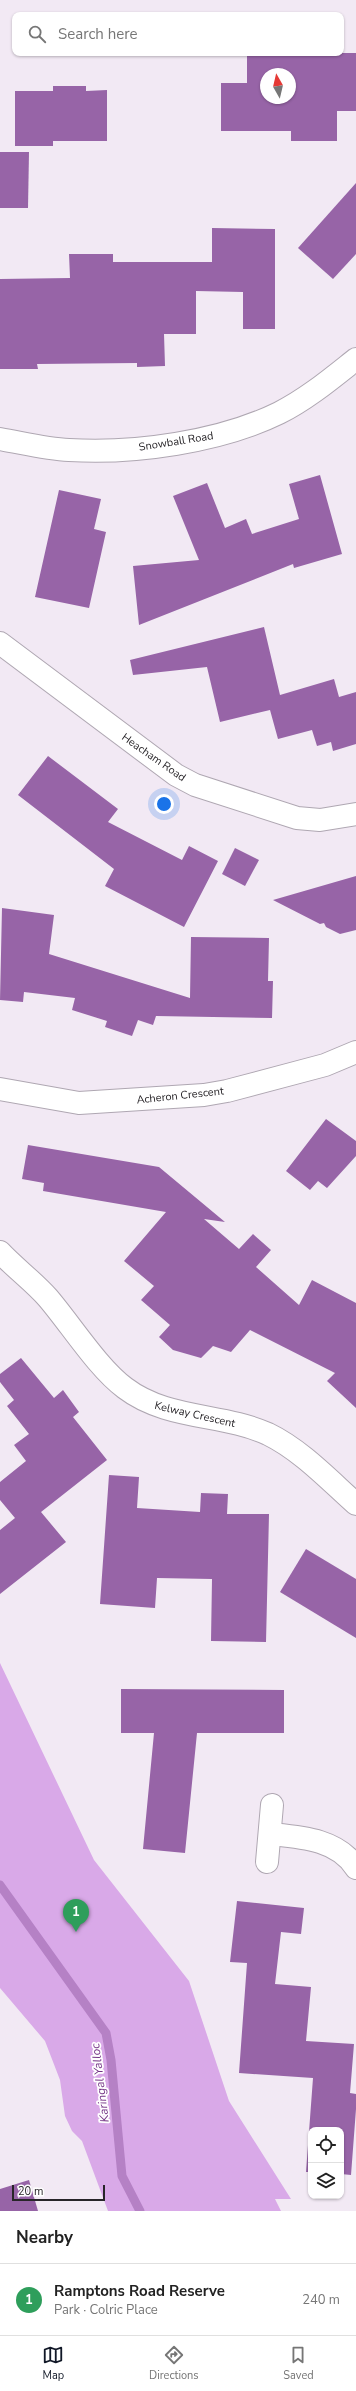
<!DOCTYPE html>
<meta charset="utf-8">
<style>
:root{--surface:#fff;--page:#f2f2f2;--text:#222;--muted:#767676;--line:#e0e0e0;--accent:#111827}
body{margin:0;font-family:"Nunito Sans",sans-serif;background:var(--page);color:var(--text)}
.controls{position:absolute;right:12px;bottom:12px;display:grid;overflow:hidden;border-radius:8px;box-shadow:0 1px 3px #0004}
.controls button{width:36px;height:36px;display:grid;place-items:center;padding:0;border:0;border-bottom:1px solid var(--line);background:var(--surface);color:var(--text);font:20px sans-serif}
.compass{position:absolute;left:260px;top:68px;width:36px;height:36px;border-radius:50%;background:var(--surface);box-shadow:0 1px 3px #0004;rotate:352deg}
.scale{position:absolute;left:12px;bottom:10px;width:93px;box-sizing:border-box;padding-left:4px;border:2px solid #282529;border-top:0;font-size:11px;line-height:14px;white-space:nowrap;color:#282529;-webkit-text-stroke:3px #fff;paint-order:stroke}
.you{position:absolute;left:164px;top:804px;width:14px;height:14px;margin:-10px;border:3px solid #fff;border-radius:50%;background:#1a73e8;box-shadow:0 0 0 6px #1a73e833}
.badge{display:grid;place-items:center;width:26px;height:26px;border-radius:50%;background:var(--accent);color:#fff;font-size:13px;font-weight:700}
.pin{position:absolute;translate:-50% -33px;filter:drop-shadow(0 1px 2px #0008)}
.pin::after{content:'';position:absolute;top:21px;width:14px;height:12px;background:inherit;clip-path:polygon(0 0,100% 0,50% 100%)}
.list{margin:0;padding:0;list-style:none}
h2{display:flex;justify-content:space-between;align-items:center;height:52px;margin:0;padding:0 16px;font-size:17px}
h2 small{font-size:13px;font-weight:400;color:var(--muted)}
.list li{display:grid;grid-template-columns:26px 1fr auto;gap:12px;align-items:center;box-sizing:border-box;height:72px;padding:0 16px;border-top:1px solid var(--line)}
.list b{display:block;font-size:15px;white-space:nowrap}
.list p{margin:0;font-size:13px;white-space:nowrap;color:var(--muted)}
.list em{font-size:13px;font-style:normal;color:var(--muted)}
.icon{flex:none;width:22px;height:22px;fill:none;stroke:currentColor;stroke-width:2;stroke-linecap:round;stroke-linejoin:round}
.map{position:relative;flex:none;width:356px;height:2211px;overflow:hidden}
.search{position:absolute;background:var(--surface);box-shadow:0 1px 3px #0004;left:12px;right:12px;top:12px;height:44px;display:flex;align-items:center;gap:10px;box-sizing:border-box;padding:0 14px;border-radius:8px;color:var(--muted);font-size:15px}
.sheet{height:124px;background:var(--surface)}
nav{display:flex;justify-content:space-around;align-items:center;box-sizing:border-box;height:56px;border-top:1px solid var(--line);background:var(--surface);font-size:11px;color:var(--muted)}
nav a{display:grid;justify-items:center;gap:2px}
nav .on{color:var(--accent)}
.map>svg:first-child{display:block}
.green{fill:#d9a9e8}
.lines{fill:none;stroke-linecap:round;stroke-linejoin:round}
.stream{stroke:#b581c5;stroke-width:9}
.building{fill:#9764a7;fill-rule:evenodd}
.minor-casing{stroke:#afa7b2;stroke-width:24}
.minor{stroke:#fff;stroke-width:22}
.labels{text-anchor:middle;stroke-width:3.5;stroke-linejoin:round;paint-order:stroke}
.street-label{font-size:11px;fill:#282529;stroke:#fff}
.water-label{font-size:12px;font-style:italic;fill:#733385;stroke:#fff}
</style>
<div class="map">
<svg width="356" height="2211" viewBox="0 0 356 2211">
<rect width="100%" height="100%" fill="#f2e9f4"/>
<!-- green -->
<polygon class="green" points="0,1663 94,1860 189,1981 229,2101 291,2199 275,2199 281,2211 108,2211 82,2141 72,2131 65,2116 60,2080 45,2041 0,1988"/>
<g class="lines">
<!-- stream -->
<polyline class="stream" points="0,1885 106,2033 111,2060 122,2176 140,2211"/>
</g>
<!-- building -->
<g class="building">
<path d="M 247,53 L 356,53 L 356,111 L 337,111 L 337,141 L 291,141 L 291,131 L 221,131 L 221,83 L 247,83 ZM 266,74 L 290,74 L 290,98 L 266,98 Z"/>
<polygon points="53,86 86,86 86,91 107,90 107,141 53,141 53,146 15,146 15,91 53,91"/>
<polygon points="0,152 29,152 28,208 0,208"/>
<polygon points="356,183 356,254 333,279 298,248"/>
<polygon points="212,228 275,229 275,329 243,329 243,292 196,291 196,334 164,334 165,366 137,367 137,363 37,364 38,369 0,369 0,279 70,278 69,254 113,254 113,262 212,262"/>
<polygon points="320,475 342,554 294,568 293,564 139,625 133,566 199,560 173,496 207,483 225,528 246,519 252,534 299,519 289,484"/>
<polygon points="59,490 101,499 94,529 106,532 89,608 35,597"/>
<polygon points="264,627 280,695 334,679 339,697 356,692 356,744 333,751 331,742 317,746 312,730 278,739 270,710 220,722 207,667 133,675 130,660"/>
<polygon points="48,756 118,809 108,822 182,860 189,846 218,861 184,927 105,886 114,869 18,795"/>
<polygon points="235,848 259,860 245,886 222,874"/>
<polygon points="356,876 356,930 340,934 326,927 324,923 320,924 273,900"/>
<polygon points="2,908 54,915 49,954 190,998 191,937 269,938 268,981 273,981 272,1018 156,1016 153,1025 138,1020 132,1036 105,1027 107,1021 72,1010 75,998 24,992 23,1002 0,1000"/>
<polygon points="326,1119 356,1141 356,1156 327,1188 318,1181 310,1190 286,1171"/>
<polygon points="28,1145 159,1167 225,1222 204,1219 239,1249 253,1234 271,1250 256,1267 299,1305 312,1280 356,1303 356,1408 327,1381 335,1373 250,1330 231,1352 213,1346 201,1358 173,1350 159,1337 170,1325 141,1300 154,1286 124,1261 166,1212 43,1191 44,1183 22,1179"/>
<polygon points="21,1358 54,1398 63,1390 79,1412 73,1417 107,1460 41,1512 66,1542 0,1594 0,1530 15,1518 0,1500 0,1482 26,1461 14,1445 29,1434 7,1406 14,1400 0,1382 0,1374"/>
<polygon points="109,1475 139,1477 137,1508 200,1512 201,1493 228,1494 227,1514 269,1514 266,1642 211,1641 212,1579 157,1578 155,1608 100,1604"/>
<polygon points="306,1549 356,1579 356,1638 280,1592"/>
<polygon points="121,1689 284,1690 284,1733 197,1733 185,1853 143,1849 154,1733 121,1733"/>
<polygon points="237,1901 304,1908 301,1934 281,1932 275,1984 311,1987 306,2041 354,2044 350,2093 356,2094 356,2109 351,2175 341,2174 341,2130 311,2130 311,2172 306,2172 313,2078 239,2073 247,1963 230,1962"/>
<polygon points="29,2180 38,2211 0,2211 0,2189"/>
</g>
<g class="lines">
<!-- minor casing -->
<g class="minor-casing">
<g id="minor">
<path d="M 0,439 C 23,443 46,449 69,450 C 134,454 220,442 279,413 C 307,399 332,378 356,359"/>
<polyline points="0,643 176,775 195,785 297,818 320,820 356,814"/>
<polyline points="0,1089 79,1103 204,1095 227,1091 325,1065 356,1052"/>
<path d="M 0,1252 C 15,1268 34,1282 48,1298 C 71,1325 98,1368 125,1388 C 167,1420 222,1413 268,1434 C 301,1450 329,1480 356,1504"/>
<path d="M 270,1834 C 300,1837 338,1839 356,1868"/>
<polyline points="267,1862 272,1805"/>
</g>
</g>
<!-- minor -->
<use href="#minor" class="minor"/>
</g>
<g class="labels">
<!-- street labels -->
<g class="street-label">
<text transform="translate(176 441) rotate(-9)" y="4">Snowball Road</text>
<text transform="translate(154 757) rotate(35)" y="4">Heacham Road</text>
<text transform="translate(180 1095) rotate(-6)" y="4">Acheron Crescent</text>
<text transform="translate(195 1414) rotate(13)" y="4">Kelway Crescent</text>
</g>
<!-- water labels -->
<g class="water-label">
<text transform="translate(100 2083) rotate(-97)" y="4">Karingal Yalloc</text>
</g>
</g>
</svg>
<div class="controls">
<button><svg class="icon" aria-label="locate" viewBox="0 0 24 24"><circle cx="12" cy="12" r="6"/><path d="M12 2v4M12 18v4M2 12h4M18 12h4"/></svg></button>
<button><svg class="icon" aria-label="layers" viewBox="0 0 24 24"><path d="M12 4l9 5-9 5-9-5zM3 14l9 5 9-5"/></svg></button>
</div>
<svg class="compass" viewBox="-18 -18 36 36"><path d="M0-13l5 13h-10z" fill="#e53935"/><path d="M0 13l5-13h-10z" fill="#767676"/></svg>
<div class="scale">20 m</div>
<div class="you"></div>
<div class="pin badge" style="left:76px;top:1932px;background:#2e9e5b">1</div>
<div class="search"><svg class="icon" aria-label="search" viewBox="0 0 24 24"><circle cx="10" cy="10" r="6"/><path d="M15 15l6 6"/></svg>Search here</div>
</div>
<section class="sheet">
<h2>Nearby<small></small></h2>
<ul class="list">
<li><span class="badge" style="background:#2e9e5b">1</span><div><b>Ramptons Road Reserve</b><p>Park · Colric Place</p></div><em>240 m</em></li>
</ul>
</section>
<nav>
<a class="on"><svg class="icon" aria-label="map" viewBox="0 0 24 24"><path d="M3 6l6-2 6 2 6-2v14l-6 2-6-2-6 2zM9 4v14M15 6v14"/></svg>Map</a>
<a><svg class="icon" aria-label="directions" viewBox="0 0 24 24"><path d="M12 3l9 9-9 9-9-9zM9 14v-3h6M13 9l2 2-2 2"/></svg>Directions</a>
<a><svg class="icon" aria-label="saved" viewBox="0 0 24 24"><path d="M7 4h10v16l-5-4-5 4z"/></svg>Saved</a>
</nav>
